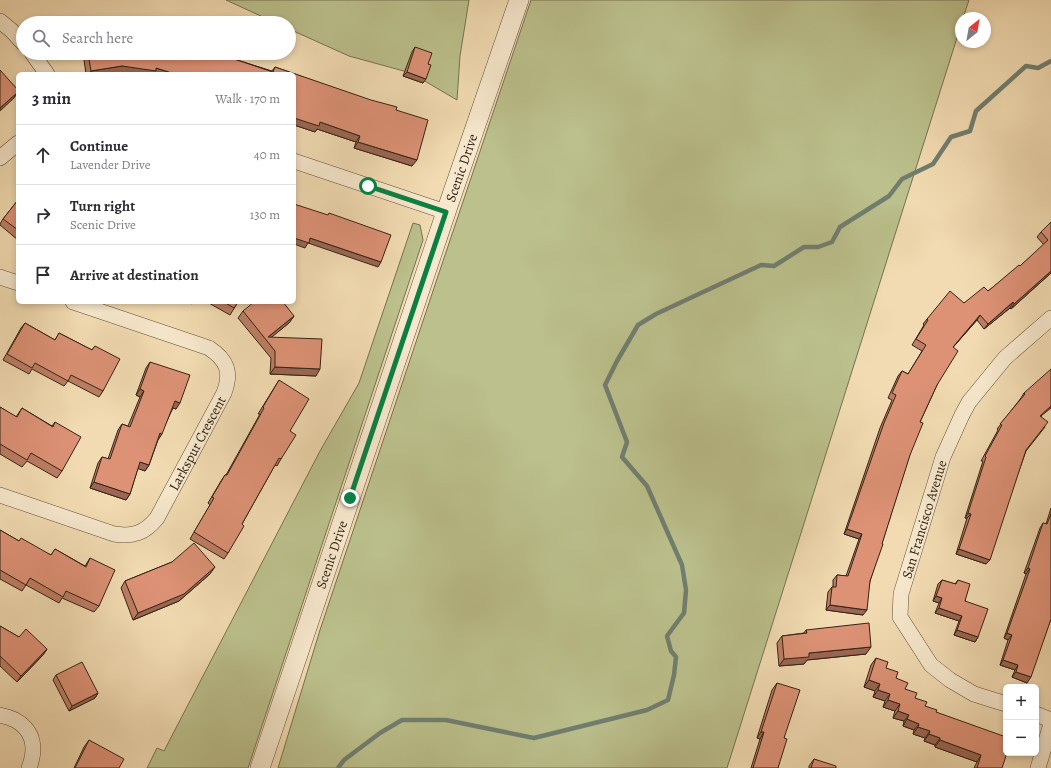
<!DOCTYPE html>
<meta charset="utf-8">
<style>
:root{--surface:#fff;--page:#f2f2f3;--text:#2b2b33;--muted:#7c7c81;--line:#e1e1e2}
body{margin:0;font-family:Alegreya,serif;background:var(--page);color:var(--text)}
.controls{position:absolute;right:12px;bottom:12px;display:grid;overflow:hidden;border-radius:6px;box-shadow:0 2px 6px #0003}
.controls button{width:36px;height:36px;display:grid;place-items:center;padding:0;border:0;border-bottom:1px solid var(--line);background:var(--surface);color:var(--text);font:20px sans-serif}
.compass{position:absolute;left:955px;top:12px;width:36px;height:36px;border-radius:50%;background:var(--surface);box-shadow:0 2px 6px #0003;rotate:31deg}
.stop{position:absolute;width:12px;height:12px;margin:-9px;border:3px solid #0b8043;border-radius:50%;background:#fff}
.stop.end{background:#0b8043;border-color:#fff;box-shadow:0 1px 4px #0008}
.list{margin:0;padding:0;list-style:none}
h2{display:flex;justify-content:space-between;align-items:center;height:52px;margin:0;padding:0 16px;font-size:17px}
h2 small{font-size:13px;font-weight:400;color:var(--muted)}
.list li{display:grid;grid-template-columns:26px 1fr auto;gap:12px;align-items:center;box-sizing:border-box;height:60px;padding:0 16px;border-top:1px solid var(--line)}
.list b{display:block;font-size:15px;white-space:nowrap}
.list p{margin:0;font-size:13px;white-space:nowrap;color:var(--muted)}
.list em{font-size:13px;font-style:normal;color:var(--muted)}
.icon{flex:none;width:22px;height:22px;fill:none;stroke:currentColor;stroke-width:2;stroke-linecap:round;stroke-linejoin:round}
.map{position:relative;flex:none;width:1051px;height:768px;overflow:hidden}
.search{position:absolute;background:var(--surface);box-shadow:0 2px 6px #0003;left:16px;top:16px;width:280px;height:44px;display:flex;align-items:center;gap:10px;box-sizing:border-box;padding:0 14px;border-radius:22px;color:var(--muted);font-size:15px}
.panel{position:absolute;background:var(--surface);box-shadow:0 2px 6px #0003;left:16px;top:72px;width:280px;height:232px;border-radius:6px}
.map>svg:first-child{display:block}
.green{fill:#bbc08c;stroke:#777250}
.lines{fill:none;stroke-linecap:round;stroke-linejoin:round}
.stream{stroke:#717e6f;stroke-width:4.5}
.minor-casing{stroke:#63513c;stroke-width:16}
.tertiary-casing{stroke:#63513c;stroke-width:20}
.minor{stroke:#f7e8cd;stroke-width:15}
.tertiary{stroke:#f7e8cd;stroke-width:19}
.wall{fill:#be7e65;stroke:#332314}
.shaded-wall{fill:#9b6653;stroke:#332314}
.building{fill:#dd9276;stroke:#332314}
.route{stroke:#0b8043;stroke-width:5}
.labels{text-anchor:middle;stroke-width:4;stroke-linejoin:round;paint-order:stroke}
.street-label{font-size:14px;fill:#332314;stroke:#f7e8cd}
</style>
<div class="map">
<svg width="1051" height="768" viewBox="0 0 1051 768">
<rect width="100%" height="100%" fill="#f2dbb2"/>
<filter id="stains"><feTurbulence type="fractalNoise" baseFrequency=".005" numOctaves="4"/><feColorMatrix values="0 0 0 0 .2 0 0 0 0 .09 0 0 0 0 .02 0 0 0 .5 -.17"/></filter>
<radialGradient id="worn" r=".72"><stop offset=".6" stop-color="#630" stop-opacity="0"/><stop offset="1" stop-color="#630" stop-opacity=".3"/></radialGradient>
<!-- green -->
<g class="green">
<polygon points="226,0 469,0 460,56 457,100 411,73 349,56 289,29 289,23 276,23"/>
<polygon points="531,0 969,0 963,18 961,18 961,25 727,768 278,768 320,630 438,276"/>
<polygon points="413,223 420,225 423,240 248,768 147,768 157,748 164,751 320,451 359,383"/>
</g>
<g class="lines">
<!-- stream -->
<polyline class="stream" points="338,768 344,760 380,733 402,720 446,720 534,738 647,710 668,700 674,675 676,657 671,651 667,636 684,613 686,590 682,565 647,486 622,457 627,442 605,385 617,361 638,325 656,314 761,265 774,266 804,247 818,247 832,242 840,227 889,196 902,179 933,164 951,137 970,131 976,111 1026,66 1038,68 1051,61"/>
<!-- minor casing -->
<g class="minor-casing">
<g id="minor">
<polyline points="0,21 12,31 23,43"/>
<polyline points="32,53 47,74"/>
<polyline points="0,158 18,143"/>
<polyline points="294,161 446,212"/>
<polyline points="0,277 18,283"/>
<path id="s1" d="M 0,495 L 114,534 C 133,537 145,533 157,518 L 224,393 C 232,372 227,360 209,348 L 73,302"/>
<path id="s2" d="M 1006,704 L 974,694 L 950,680 L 931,665 L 900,617 L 901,594 L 943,457 L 962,415 L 969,402 L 1005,358 L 1051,318"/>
<polyline points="1036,714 1051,720"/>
<path d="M 0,715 C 5,716 11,718 15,720 C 35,731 36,750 29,768"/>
<polyline points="1038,768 1051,724"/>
</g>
</g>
<!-- tertiary casing -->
<g class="tertiary-casing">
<g id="tertiary">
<path id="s3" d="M 260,768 L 446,212 L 519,0"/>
</g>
</g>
<!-- minor -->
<use href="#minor" class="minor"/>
<!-- tertiary -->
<use href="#tertiary" class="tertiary"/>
</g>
<!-- wall -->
<g class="wall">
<polygon points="415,47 428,64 423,83 403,76 412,52"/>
<polygon points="83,53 236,53 234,59 272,71 275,67 396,110 412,166 354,148 356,142 317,129 315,132 294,125 294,74 118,73 109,74 86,74"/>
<polygon points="18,200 18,240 0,225 0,224 3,219"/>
<polygon points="1051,222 1051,273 1011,309 1010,308 984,329 977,320 953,347 937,385 920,422 870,581 863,615 826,610 828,592 832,587 833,587 833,580 837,575 846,576 859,539 844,534 880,428 892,400 888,398 898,376 902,371 908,374 922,351 912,345 924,325 923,324 927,319 964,303 988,291 1020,266 1044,245 1037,237 1041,232"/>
<polygon points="189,302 194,302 192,304"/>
<polygon points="207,302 238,302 230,315"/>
<polygon points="243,311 294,316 289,323 271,337 316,376 270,374 271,358 238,318"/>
<polygon points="25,323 55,340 59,333 92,350 95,346 103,391 99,397 68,381 64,386 32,369 29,374 3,360 21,328"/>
<polygon points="150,362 176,409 173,408 158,440 149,465 145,471 138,468 130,494 126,500 90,488 98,463 102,457 108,459 118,430 122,424 128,426 140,397 136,395 146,368"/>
<polygon points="279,380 290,431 281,459 277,466 275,465 242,524 228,553 224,559 190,539 210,505 208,503 221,481 225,475 226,475 260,414 258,414"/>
<polygon points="1024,393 1041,416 1045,427 1026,451 986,564 956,554 967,518 965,518 983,461 981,461 998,430 997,429 1021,398"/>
<polygon points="0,407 16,417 22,408 52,426 55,422 62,471 57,478 27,461 22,467 0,454"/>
<polygon points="1051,508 1051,619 1027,683 1012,677 1015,670 1000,665 1008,640 1004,638 1026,574 1024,573 1040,528 1043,523 1046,524"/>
<polygon points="0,530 19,541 51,555 55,549 85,566 90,558 99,606 94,612 62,598 59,603 26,585 22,591 0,579"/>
<polygon points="172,562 210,574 179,601 133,620 121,588 125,581"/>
<polygon points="942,580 955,584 958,580 978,637 975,642 954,635 959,621 935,613 939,603 933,601 938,584"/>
<polygon points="0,626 19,637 47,649 43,655 17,682 0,666"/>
<polygon points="806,630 866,654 807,660 804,664 779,666 777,643 782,636 804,633"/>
<polygon points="876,658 905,689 915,698 925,706 936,712 1002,768 974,768 977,762 935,747 935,745 924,741 925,738 913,734 914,730 903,726 904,721 893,718 895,711 883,707 885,701 873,697 875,691 864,687 871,665"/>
<polygon points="56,675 98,693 95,698 69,711 53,680"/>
<polygon points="777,683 784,738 778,768 751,768 760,739 757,738 772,690"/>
<polygon points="89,740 119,768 74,768 84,747"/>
<polygon points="814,759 836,768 809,768 809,766"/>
</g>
<!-- shaded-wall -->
<g class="shaded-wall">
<polygon points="122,66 156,68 175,74 129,74 118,73 109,74 89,74 91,71"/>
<polygon points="407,72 426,79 423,83 403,76"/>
<polygon points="18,92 14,98 0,111 0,108"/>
<polygon points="294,118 320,122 360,136 356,142 317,129 315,132 294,125"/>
<polygon points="358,142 417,160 412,166 354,148"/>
<polygon points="294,238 310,238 381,262 378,267 308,243 305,248 294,244"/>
<polygon points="1051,271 1051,273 1011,309 1014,304"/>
<polygon points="1013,302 1010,308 984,329 988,324"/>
<polygon points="980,315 977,320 949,352 953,347"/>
<polygon points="294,316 289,323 267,341 268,337"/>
<polygon points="275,367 320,369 316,376 270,374"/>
<polygon points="140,389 144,391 140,397 136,395"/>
<polygon points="175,401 180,403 176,409 171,407"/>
<polygon points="1051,406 1051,408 1036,420 1040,416"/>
<polygon points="160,433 162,434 158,440 156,439"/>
<polygon points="140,462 149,465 145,471 136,468"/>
<polygon points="94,482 130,494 126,500 90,488"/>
<polygon points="968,513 971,514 967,518 965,518"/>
<polygon points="847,529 862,534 859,539 844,534"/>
<polygon points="959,549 990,560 986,564 956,554"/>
<polygon points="215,567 210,574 179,601 133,620 138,613"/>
<polygon points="1028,568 1030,569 1026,574 1024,573"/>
<polygon points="936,596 942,598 939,603 933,601"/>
<polygon points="830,605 867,610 863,615 826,610"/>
<polygon points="939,608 962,616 959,621 935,613"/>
<polygon points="957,630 978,637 975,642 954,635"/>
<polygon points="1007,633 1012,635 1008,640 1004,638"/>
<polygon points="871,647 866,654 807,660 804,664 779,666 784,659 809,653"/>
<polygon points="47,649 43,655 17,682 21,676"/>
<polygon points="1003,660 1018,665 1015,670 1000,665"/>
<polygon points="1016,672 1031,677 1027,683 1012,677"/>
<polygon points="869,680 880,684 875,691 864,687"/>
<polygon points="878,690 890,694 885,701 873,697"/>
<polygon points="98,693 95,698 69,711 72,706"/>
<polygon points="888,700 900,704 895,711 883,707"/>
<polygon points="898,711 909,715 904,721 893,718"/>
<polygon points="907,719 919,724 914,730 903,726"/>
<polygon points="918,727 930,731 925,738 913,734"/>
<polygon points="761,732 764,732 760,739 757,738"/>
<polygon points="929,734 940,738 935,745 924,741"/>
<polygon points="940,740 981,755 977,762 935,747"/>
</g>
<!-- building -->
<g class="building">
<polygon points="415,47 432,53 428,64 431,65 426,79 407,72"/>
<polygon points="88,53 236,53 234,59 273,72 275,67 371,100 397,107 396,110 428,120 417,160 358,142 360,136 320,122 319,126 294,118 294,74 175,74 156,68 156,71 122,66 91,71"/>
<polygon points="0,70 18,90 18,92 0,108"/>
<polygon points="18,200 18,230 3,219"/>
<polygon points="294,204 328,215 329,213 391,235 381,262 310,238 309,243 294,238"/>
<polygon points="1051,222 1051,271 1014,304 1013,302 988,324 980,315 953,347 958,351 937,385 920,422 923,423 910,455 882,544 883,544 870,581 867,610 830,605 832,587 836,587 837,575 848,576 862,534 847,529 884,423 896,395 892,393 902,371 908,374 926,345 916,339 928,320 927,319 950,291 964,303 984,287 988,291 993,287 1019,265 1020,266 1048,240 1041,232"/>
<polygon points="224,302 238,302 234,308"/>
<polygon points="254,302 283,302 294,316 268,337 322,339 320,369 275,367 275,351 243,311"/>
<polygon points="25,323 55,340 59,333 92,350 95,346 120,359 103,391 71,375 68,381 35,363 32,368 7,354"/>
<polygon points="150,362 190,375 180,403 175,401 162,434 160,433 149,465 140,462 130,494 94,482 102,457 110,459 122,424 130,427 144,391 140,389"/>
<polygon points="1051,369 1051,406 1040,416 1048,422 1026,450 990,560 959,549 971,514 968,513 986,457 985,456 1002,425 1000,424 1025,394 1024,393"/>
<polygon points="279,380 309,399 290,431 296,435 281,459 279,458 242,524 244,526 228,553 194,532 214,498 212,497 225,475 227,475 264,408 263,407"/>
<polygon points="0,407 17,417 22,408 53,427 55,422 81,437 62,471 31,453 27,460 0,444"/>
<polygon points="1051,514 1051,619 1031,677 1016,672 1018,665 1003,660 1012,635 1007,633 1030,569 1028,568 1043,523 1047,524"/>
<polygon points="0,530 19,541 21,538 51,555 55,549 86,567 90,558 115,570 99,606 66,591 63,597 30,578 26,585 0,570"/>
<polygon points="194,543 215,567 184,594 138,613 125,581 172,562"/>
<polygon points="942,580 956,584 958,580 970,584 965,601 988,609 978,637 957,630 962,616 939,608 942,598 936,596"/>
<polygon points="869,623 871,647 809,653 809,657 784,659 782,636 807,633 806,630"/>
<polygon points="0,626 19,637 26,629 47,649 21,676 0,656"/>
<polygon points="876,658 888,662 886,668 898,672 896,678 908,683 905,689 917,693 915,698 927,702 925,706 937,710 936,712 1006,737 1006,753 1007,753 1002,768 977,768 981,755 940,740 940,738 929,734 930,731 918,727 919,724 907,719 909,715 898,711 900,704 888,700 890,694 878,690 880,684 869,680"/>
<polygon points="82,662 98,693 72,706 56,675"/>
<polygon points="777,683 800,690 784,738 787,739 778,768 753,768 764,732 761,732"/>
<polygon points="89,740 124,759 119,768 75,768"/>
<polygon points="814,759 836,766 836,768 811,768"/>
</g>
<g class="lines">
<!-- route -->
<polyline class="route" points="350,498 446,212 368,186"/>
</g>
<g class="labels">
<!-- street labels -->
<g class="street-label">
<text dy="5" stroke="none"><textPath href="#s3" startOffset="633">Scenic Drive</textPath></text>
<text dy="5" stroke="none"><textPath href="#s1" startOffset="254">Larkspur Crescent</textPath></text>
<text dy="5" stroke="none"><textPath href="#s2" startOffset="244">San Francisco Avenue</textPath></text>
<text dy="5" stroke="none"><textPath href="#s3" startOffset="225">Scenic Drive</textPath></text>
</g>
</g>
<rect width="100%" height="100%" filter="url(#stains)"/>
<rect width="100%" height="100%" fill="url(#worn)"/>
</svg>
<div class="controls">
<button>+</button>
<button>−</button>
</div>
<svg class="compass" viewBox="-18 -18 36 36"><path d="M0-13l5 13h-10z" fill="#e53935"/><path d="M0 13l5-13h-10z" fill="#7c7c81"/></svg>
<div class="stop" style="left:368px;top:186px"></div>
<div class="stop end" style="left:350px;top:498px"></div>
<div class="search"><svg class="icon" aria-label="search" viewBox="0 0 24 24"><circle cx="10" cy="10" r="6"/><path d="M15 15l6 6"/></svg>Search here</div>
<section class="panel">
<h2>3 min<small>Walk · 170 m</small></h2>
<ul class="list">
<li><svg class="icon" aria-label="ahead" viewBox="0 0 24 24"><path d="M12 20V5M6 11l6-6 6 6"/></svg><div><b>Continue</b><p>Lavender Drive</p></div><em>40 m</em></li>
<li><svg class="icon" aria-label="right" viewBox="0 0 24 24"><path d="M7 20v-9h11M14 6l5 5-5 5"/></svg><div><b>Turn right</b><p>Scenic Drive</p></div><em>130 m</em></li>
<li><svg class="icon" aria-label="arrive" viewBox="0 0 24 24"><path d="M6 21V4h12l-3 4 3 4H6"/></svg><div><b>Arrive at destination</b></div></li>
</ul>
</section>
</div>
